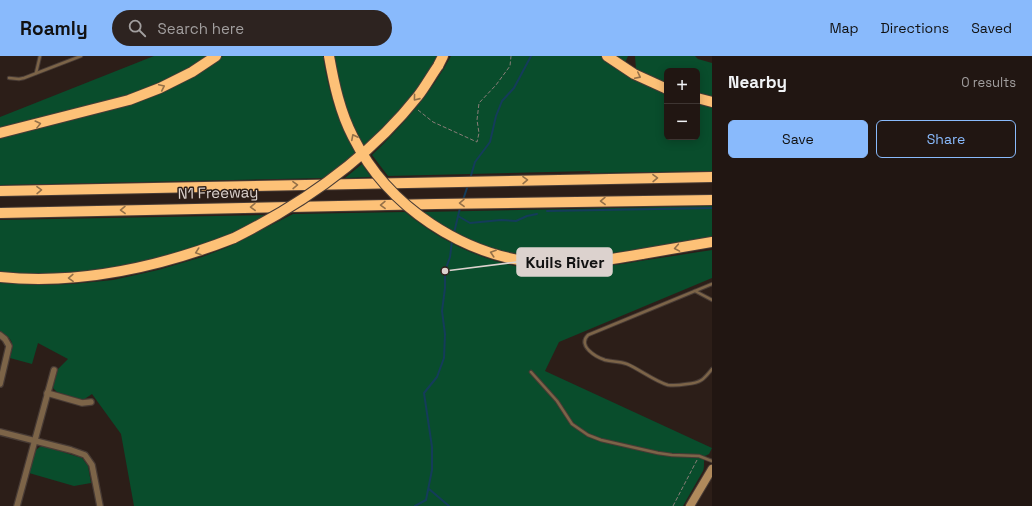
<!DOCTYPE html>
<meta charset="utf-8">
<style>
:root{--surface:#211612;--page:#2d2320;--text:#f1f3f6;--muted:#a29f9f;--line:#3e3532;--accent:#89bafc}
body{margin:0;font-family:"Space Grotesk",sans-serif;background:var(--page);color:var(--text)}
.controls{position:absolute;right:12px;top:12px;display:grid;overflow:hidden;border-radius:6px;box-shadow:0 2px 10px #0003}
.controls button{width:36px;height:36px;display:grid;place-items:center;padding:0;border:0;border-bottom:1px solid var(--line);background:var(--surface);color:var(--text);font:20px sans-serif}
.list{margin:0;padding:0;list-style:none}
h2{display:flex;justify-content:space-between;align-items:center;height:52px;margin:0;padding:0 16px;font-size:17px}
h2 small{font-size:13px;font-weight:400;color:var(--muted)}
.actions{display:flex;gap:8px;padding:12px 16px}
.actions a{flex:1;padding:9px 0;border:1px solid var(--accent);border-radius:6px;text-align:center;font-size:14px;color:var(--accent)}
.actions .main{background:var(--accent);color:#111}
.icon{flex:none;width:22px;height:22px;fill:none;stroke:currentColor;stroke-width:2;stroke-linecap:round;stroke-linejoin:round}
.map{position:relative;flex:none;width:712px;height:450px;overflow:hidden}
header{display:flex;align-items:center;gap:24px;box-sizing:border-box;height:56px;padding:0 20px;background:var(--accent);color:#111}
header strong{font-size:19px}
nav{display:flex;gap:22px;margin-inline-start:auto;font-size:14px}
.search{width:280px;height:36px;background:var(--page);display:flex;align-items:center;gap:10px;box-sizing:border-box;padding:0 14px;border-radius:22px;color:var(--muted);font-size:15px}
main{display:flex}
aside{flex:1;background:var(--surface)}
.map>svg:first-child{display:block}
.green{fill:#094d2c}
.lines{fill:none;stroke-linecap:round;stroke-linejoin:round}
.stream{stroke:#143c5a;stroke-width:2}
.service-casing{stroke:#483b35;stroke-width:4.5}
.minor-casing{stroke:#483b35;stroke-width:8}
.secondary-casing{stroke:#483b35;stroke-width:10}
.motorway-casing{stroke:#483b35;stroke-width:12}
.path{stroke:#897d78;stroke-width:1;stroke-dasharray:4 2;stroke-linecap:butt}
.service{stroke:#7c6448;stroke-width:2.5}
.minor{stroke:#7c6448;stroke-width:5.5}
.secondary{stroke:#b08a5c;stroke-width:8}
.motorway{stroke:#fdc177;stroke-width:10}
.motorway-bridge-casing{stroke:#483b35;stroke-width:12;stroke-linecap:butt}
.motorway-bridge{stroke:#fdc177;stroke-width:10}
.oneway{stroke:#947048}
.labels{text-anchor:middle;stroke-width:3;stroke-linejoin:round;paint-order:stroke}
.street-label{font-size:15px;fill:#dcd2ce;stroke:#2c1e18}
.leader{fill:none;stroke:#dcd2ce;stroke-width:1.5}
.callout-dot{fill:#dcd2ce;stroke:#2c1e18;stroke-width:1.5}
.callout{fill:#dcd2ce;stroke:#dcd2ce;stroke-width:1.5}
.callout-label{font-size:16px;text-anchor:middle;font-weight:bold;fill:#111}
</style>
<header>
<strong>Roamly</strong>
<div class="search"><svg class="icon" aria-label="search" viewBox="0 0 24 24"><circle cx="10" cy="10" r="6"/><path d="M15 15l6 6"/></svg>Search here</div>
<nav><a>Map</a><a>Directions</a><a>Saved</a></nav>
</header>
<main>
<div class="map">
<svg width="712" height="450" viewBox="0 0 712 450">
<rect width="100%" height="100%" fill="#2c1e18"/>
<!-- green -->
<g class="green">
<path d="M 154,0 L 210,0 C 186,14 161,28 135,38 L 0,72 L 0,61 Z"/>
<path d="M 223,0 L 323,0 C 328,35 338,67 356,98 L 326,122 L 0,129 L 0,80 L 196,17 Z"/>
<polygon points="333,0 439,0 414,38 391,65 364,90 351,65 341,39"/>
<path d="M 451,0 L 628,0 L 625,7 L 667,36 L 667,81 L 697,81 L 697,46 L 712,49 L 712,115 L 590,117 L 590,115 L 388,120 L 372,99 C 402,70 431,37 451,0 Z"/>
<polygon points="635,0 695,0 698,3 712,7 712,41 697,37 697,15 667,15 667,28 636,13"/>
<polygon points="362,108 371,121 345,122"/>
<path d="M 712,150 L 712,182 C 683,187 654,191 625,196 C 603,199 580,203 558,203 C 510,203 460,185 422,156 Z"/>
<path d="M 405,156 C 445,189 494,211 546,214 C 578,216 609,210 640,205 C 664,201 688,198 712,194 L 712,222 L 559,286 L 545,315 L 712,392 L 709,398 L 705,400 C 703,405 705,409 703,415 L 683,450 L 134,450 L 121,378 L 92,338 L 83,344 L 57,336 L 53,332 L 58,313 L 68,303 L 38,287 L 32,308 L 10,302 C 14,288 14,283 0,276 L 0,227 L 42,229 L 72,228 L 113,224 L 158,214 L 202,201 L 228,191 L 293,158 Z"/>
<path d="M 269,159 C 188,202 92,226 0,216 L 0,164 Z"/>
<path d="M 43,390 L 82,402 L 88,410 L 91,427 L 74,430 L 29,417 C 31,408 32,392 43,390 Z"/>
</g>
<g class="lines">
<!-- stream -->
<g class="stream">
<polyline points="470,123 475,106 490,86 496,60 502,45 514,32 531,0"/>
<polyline points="463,144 468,129"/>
<polyline points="547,155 712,152"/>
<polyline points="458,160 470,167 501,164 516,165 527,160 537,158"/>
<polyline points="454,177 460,152"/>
<polyline points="429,433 449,450"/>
<polyline points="415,450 426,444 432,414 432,391 424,337 437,321 444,302 445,278 442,255 445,232 445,215 450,201 452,185"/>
</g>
<!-- service casing -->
<g class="service-casing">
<g id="service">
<polyline points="36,17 40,0"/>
<polyline points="9,22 19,23 24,22 81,0"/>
<path d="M 712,228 L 588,279 C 577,290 596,301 605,304 C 613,306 619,305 627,308 C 639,313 656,326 668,329 C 674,330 681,329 687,328 C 701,327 704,323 712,313"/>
<polyline points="695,235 712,244"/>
<polyline points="531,316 557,345 572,368 588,379 601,384 658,397 672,399 699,400 712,405"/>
</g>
</g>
<!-- minor casing -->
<g class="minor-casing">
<g id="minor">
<polyline points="0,279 5,283 9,290 0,328"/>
<polyline points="47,337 82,347 91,346"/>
<polyline points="0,376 71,394 85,399 92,409 100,450"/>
<polyline points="17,450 54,314"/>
</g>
</g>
<!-- secondary casing -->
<g class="secondary-casing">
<polyline id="secondary" points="690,450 712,413"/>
</g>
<!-- motorway casing -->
<g class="motorway-casing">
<g id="motorway">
<polyline points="607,0 634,18 667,33"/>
<polyline points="438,10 443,0"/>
<polyline points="697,42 712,46"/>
<polyline points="0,77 129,44 160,32 192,16 216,0"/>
<polyline points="0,135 712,121"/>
<polyline points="0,157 436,148 712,144"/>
<polyline points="642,198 712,186"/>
<path d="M 0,221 C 80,229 160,211 234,182"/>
</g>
</g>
<!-- path -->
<g class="path">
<polyline points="418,54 433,66 477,86 479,77 477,64 479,47 496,29 510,10 511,0"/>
<polyline points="673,450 697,404"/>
</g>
<!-- service -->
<use href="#service" class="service"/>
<!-- minor -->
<use href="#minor" class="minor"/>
<!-- secondary -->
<use href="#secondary" class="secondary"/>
<!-- motorway -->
<use href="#motorway" class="motorway"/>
<!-- motorway-bridge casing -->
<g class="motorway-bridge-casing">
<g id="motorway-bridge">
<path d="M 329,0 C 334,28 340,56 353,81 C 388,151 463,200 540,207 C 574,210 608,204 642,198"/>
<path d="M 234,182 C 304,147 369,102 418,40 C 425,31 431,20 438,10"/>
</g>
</g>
<!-- motorway-bridge -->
<use href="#motorway-bridge" class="motorway-bridge"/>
</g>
<!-- one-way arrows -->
<defs><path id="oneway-chevron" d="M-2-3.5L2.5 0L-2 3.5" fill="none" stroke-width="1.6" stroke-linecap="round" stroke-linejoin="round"/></defs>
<g class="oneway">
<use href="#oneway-chevron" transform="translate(638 20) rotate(27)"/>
<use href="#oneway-chevron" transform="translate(162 31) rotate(-25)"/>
<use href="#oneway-chevron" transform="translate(416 42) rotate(129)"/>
<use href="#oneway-chevron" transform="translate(38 68) rotate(-14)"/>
<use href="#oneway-chevron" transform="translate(354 81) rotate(-117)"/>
<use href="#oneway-chevron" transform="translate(655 122) rotate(-1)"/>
<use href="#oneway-chevron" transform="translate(525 124) rotate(-1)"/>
<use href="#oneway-chevron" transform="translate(295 129) rotate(-1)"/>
<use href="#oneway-chevron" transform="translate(39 134) rotate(-1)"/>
<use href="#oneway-chevron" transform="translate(603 145) rotate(179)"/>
<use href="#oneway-chevron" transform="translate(462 147) rotate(179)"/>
<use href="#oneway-chevron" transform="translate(383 149) rotate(179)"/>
<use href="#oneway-chevron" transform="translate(253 151) rotate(179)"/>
<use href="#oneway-chevron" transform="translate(123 154) rotate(179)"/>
<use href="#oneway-chevron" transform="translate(677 192) rotate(170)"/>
<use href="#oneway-chevron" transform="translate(198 196) rotate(161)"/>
<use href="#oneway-chevron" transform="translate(493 197) rotate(-162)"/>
<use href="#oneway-chevron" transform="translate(71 222) rotate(178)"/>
</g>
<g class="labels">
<!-- street labels -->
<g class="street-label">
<text transform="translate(218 137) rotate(-1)" y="5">N1 Freeway</text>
</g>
</g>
<!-- callouts -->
<path class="leader" d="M445 215L517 206"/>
<circle class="callout-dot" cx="445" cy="215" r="4"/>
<rect class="callout" x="517" y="192" width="95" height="28" rx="4"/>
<g class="callout-label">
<text x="565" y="212">Kuils River</text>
</g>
</svg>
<div class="controls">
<button>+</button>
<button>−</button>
</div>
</div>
<aside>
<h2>Nearby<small>0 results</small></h2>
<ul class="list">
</ul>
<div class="actions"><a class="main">Save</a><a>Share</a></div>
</aside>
</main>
